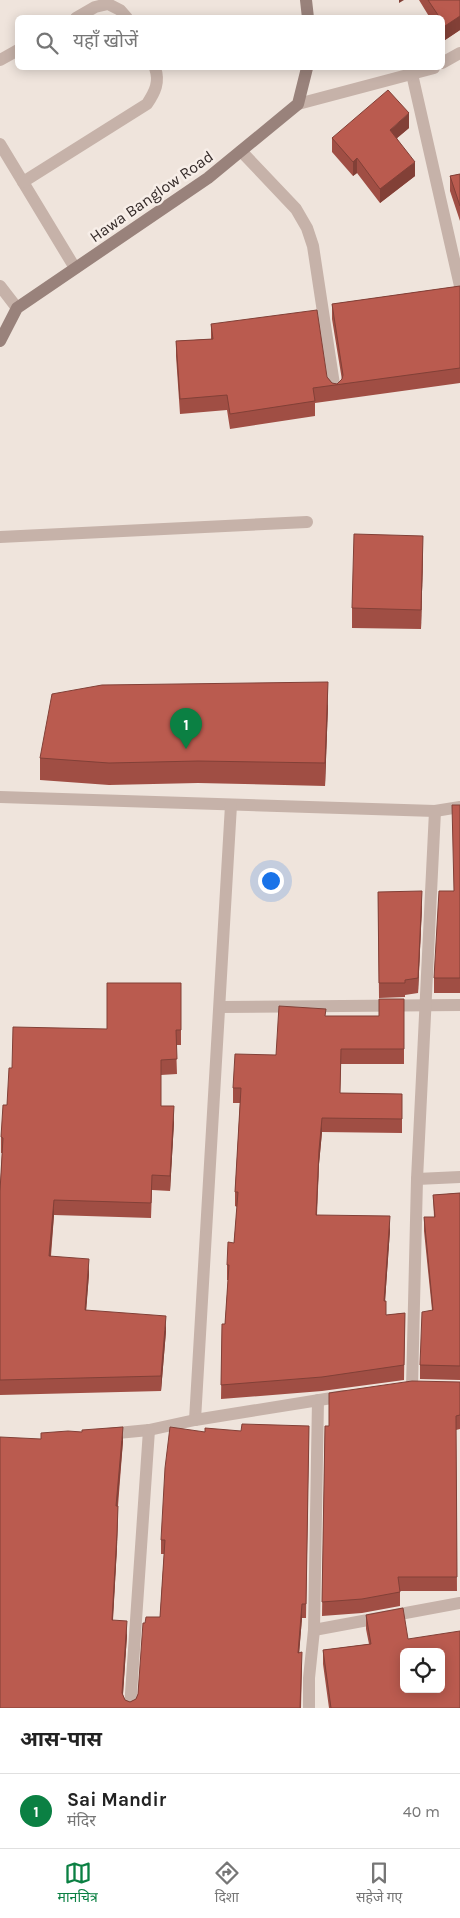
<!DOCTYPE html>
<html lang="hi">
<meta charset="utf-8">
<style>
:root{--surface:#fff;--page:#f2f2f2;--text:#222;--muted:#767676;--line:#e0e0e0;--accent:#0b8043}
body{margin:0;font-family:Karla,"Noto Sans Devanagari",sans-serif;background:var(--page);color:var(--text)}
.controls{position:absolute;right:15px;bottom:15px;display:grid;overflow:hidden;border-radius:8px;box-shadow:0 2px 12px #0003}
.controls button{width:45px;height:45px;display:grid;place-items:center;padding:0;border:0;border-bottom:1px solid var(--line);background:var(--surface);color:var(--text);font:25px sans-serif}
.you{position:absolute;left:270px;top:880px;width:18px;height:18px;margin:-12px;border:4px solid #fff;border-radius:50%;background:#1a73e8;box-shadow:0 0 0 8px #1a73e833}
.badge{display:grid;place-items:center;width:32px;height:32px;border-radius:50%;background:var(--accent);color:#fff;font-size:16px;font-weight:700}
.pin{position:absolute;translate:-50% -41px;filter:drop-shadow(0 1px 2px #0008)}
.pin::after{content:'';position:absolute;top:26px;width:18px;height:15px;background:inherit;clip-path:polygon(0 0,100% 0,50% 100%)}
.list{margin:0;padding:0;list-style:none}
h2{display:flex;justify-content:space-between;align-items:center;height:65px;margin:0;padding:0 20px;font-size:21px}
h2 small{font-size:16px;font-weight:400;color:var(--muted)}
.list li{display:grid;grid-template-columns:32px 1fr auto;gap:15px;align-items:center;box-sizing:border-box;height:75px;padding:0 20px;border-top:1px solid var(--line)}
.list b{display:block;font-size:19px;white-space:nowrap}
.list p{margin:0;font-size:16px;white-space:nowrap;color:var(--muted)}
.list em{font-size:16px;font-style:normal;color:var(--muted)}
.icon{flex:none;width:28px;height:28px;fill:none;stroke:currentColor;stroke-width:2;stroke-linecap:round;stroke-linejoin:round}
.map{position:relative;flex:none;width:460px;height:1708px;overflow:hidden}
.search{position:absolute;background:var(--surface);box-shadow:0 2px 12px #0003;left:15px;right:15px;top:15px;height:55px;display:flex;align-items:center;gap:12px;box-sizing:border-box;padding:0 18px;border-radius:8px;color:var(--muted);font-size:19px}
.sheet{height:140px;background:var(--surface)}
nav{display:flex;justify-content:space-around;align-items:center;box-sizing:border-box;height:70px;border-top:1px solid var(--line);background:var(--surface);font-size:14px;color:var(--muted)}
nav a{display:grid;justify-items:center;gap:2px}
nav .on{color:var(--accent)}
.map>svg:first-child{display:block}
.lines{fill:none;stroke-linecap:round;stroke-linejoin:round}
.lane{stroke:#c6b2a9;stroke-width:12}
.street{stroke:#c6b2a9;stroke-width:12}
.secondary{stroke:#99827b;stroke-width:12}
.wall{fill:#a04e44}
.shaded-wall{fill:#824037}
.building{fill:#ba5b4f;stroke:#824037;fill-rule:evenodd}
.labels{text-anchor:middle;stroke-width:5;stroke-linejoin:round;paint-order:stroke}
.street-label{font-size:16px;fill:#342a28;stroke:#f7eee8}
</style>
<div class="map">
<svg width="460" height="1708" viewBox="0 0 460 1708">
<rect width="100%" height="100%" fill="#efe4dc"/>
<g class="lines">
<!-- lane -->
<g class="lane">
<polyline points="76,18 95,7 108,4 120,10 127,18"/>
<polyline points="0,60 18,50"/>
<polyline points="0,144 75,268"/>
<polyline points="241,151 296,209 307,228 313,246 335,391"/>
<path d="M 23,182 L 147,104 C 155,92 160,82 155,68"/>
<polyline points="0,286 17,308"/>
<polyline points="0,537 307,522"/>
</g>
<!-- street -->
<g class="street">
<polyline points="442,63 460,53"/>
<polyline points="412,74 460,286"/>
<polyline points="298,104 434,68"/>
<polyline points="0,797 435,811 460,807"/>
<polyline points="220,1007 460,1005"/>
<polyline points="417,1179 460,1177"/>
<polyline points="412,1387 417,1179 435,811"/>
<polyline points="195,1420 231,805"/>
<polyline points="107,1434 149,1430 195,1420 344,1396"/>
<polyline points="314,1630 460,1603"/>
<polyline points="130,1708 149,1430"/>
<polyline points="309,1708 309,1678 314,1630 318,1400"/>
</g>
<!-- secondary -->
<g class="secondary">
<polyline points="306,0 308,18"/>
<polyline points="0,341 17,308 208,178 298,104 307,68"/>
</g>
</g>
<!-- wall -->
<g class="wall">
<polygon points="419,0 460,0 460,30 445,40 442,36 442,18 430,18"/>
<polygon points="409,128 397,138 415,176 380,203 357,173 353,176 332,152 332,138"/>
<polygon points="460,174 460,221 450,191 450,176"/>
<polygon points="460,286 460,383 315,403 315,416 230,429 227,410 180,414 176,356 176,341 211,339 211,324 327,377 332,383 337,384 342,380 332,319 332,304"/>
<polygon points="423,555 421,629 352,628 352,608"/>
<polygon points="328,705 325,786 198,783 109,785 40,780 40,758"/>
<polygon points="460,805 460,993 434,993 434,978 454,891"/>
<polygon points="378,892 422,906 418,993 405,995 405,997 379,998"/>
<polygon points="181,983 181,1045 176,1045 177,1074 161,1075 161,1106 174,1122 170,1191 152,1190 151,1218 54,1215 51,1256 89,1274 86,1310 166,1331 161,1391 0,1395 0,1191 2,1153 1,1153 1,1137 7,1105 12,1068 107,1029"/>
<polygon points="404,999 404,1064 341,1064 340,1093 402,1094 402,1133 322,1132 319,1164 317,1215 390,1230 385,1301 386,1315 405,1313 404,1380 322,1391 221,1399 222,1324 225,1324 228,1280 227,1280 227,1265 234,1243 237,1207 235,1206 235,1192 240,1103 233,1103 233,1088 326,1016 379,1016"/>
<polygon points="460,1193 460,1380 420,1379 420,1365 432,1310 424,1231 424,1217 434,1217 433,1195"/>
<polygon points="460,1382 460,1429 456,1430 457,1591 400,1591 400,1606 362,1613 322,1616 325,1426 329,1426"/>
<polygon points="309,1426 306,1618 302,1618 299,1653 302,1666 301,1708 0,1708 41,1439 123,1441 118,1506 117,1547 113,1620 127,1635 123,1695 125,1700 130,1702 136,1699 138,1694 145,1623 160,1617 164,1554 161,1554 161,1540 205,1432 241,1431"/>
<polygon points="366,1615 408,1639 460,1708 329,1708 323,1664 323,1650 369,1644 366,1629"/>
</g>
<!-- shaded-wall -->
<g class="shaded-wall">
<polygon points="399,0 404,0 399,3"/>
<polygon points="460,16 460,30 445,40 445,26"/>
<polygon points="409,113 409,128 390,144 390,130"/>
<polygon points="357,158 357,173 353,176 353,162"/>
<polygon points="415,162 415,176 380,203 380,189"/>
<polygon points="423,536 423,555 421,629 421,610"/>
<polygon points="328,682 328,705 325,786 325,763"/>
<polygon points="422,891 422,906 418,993 418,978"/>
<polygon points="174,1106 174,1122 170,1191 170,1176"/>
<polygon points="322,1118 322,1132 319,1164 316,1229 319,1150"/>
<polygon points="54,1200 54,1215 49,1271 49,1256"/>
<polygon points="390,1216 390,1230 384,1316 384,1301"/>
<polygon points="89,1259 89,1274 85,1325 85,1310"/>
<polygon points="166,1316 166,1331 161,1391 161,1376"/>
<polygon points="123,1427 123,1441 116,1520 116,1506"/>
<polygon points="118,1506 117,1547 112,1634 112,1620"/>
<polygon points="302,1604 302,1618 298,1667 298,1653"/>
<polygon points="127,1621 127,1635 122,1707 122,1693"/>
</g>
<!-- building -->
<g class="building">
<polygon points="428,0 460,0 460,16 445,26 442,22 442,18 440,18"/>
<polygon points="388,90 409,113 390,130 415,162 380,189 357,158 353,162 332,138"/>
<polygon points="460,174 460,206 450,176"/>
<polygon points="460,286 460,368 313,388 315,401 230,414 227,395 180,399 176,341 213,339 211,324 317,310 327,377 332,383 337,384 342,379 343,375 332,304"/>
<polygon points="354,534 423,536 421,610 352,608"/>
<polygon points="328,682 325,763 198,761 109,763 40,758 52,694 102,685"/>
<polygon points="452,805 460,805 460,978 434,978 439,891 454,891"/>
<polygon points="422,891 418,978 405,980 405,983 379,983 378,892"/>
<polygon points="107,983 181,983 181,1030 176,1030 177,1059 161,1060 161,1106 174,1106 170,1176 152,1175 151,1203 54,1200 49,1256 89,1259 85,1310 166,1316 161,1376 0,1380 0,1191 3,1138 1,1137 3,1105 7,1105 9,1068 12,1068 13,1027 107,1029"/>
<polygon points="379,999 404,999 404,1049 341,1049 340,1093 402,1094 402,1119 322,1118 319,1150 316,1215 390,1216 384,1301 386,1301 386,1315 405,1313 404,1365 322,1377 221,1385 222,1324 225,1324 229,1265 227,1265 228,1242 234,1243 238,1192 235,1192 241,1088 233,1088 235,1054 276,1055 279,1006 326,1009 325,1016 379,1016"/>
<polygon points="460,1193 460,1366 420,1365 422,1312 433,1310 424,1217 435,1217 433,1195"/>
<polygon points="412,1381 460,1382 460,1415 456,1416 457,1577 398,1577 400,1592 362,1599 322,1602 325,1426 329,1426 329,1393"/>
<polygon points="242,1424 309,1426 306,1604 302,1604 298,1653 302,1652 300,1708 0,1708 0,1437 41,1439 41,1433 68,1431 82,1432 82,1430 123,1427 116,1506 118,1506 117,1533 112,1620 127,1621 122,1693 125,1700 130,1702 136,1699 138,1694 143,1623 145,1623 146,1617 160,1617 165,1540 161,1540 165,1468 170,1427 205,1432 205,1428 241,1431"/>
<path d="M 403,1608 L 408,1639 L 460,1631 L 460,1708 L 331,1708 L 323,1650 L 371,1644 L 366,1615 ZM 404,1652 L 441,1652 L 441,1689 L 404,1689 Z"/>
</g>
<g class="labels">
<!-- street labels -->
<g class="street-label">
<text transform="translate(151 196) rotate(-35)" y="6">Hawa Banglow Road</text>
</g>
</g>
</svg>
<div class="controls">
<button><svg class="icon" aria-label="locate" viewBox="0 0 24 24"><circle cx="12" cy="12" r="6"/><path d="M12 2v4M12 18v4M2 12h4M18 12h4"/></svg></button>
</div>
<div class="you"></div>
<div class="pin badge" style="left:186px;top:749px">1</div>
<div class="search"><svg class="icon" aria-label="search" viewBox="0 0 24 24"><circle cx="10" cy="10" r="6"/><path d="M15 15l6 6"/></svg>यहाँ खोजें</div>
</div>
<section class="sheet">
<h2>आस-पास<small></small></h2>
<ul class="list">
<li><span class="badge">1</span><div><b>Sai Mandir</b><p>मंदिर</p></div><em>40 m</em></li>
</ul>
</section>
<nav>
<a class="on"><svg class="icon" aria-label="map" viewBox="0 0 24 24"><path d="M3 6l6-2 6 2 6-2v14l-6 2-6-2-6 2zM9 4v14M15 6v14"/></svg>मानचित्र</a>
<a><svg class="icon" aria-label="directions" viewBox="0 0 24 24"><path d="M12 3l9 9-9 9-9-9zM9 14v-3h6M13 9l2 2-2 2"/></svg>दिशा</a>
<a><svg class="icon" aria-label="saved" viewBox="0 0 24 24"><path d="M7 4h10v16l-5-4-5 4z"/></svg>सहेजे गए</a>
</nav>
